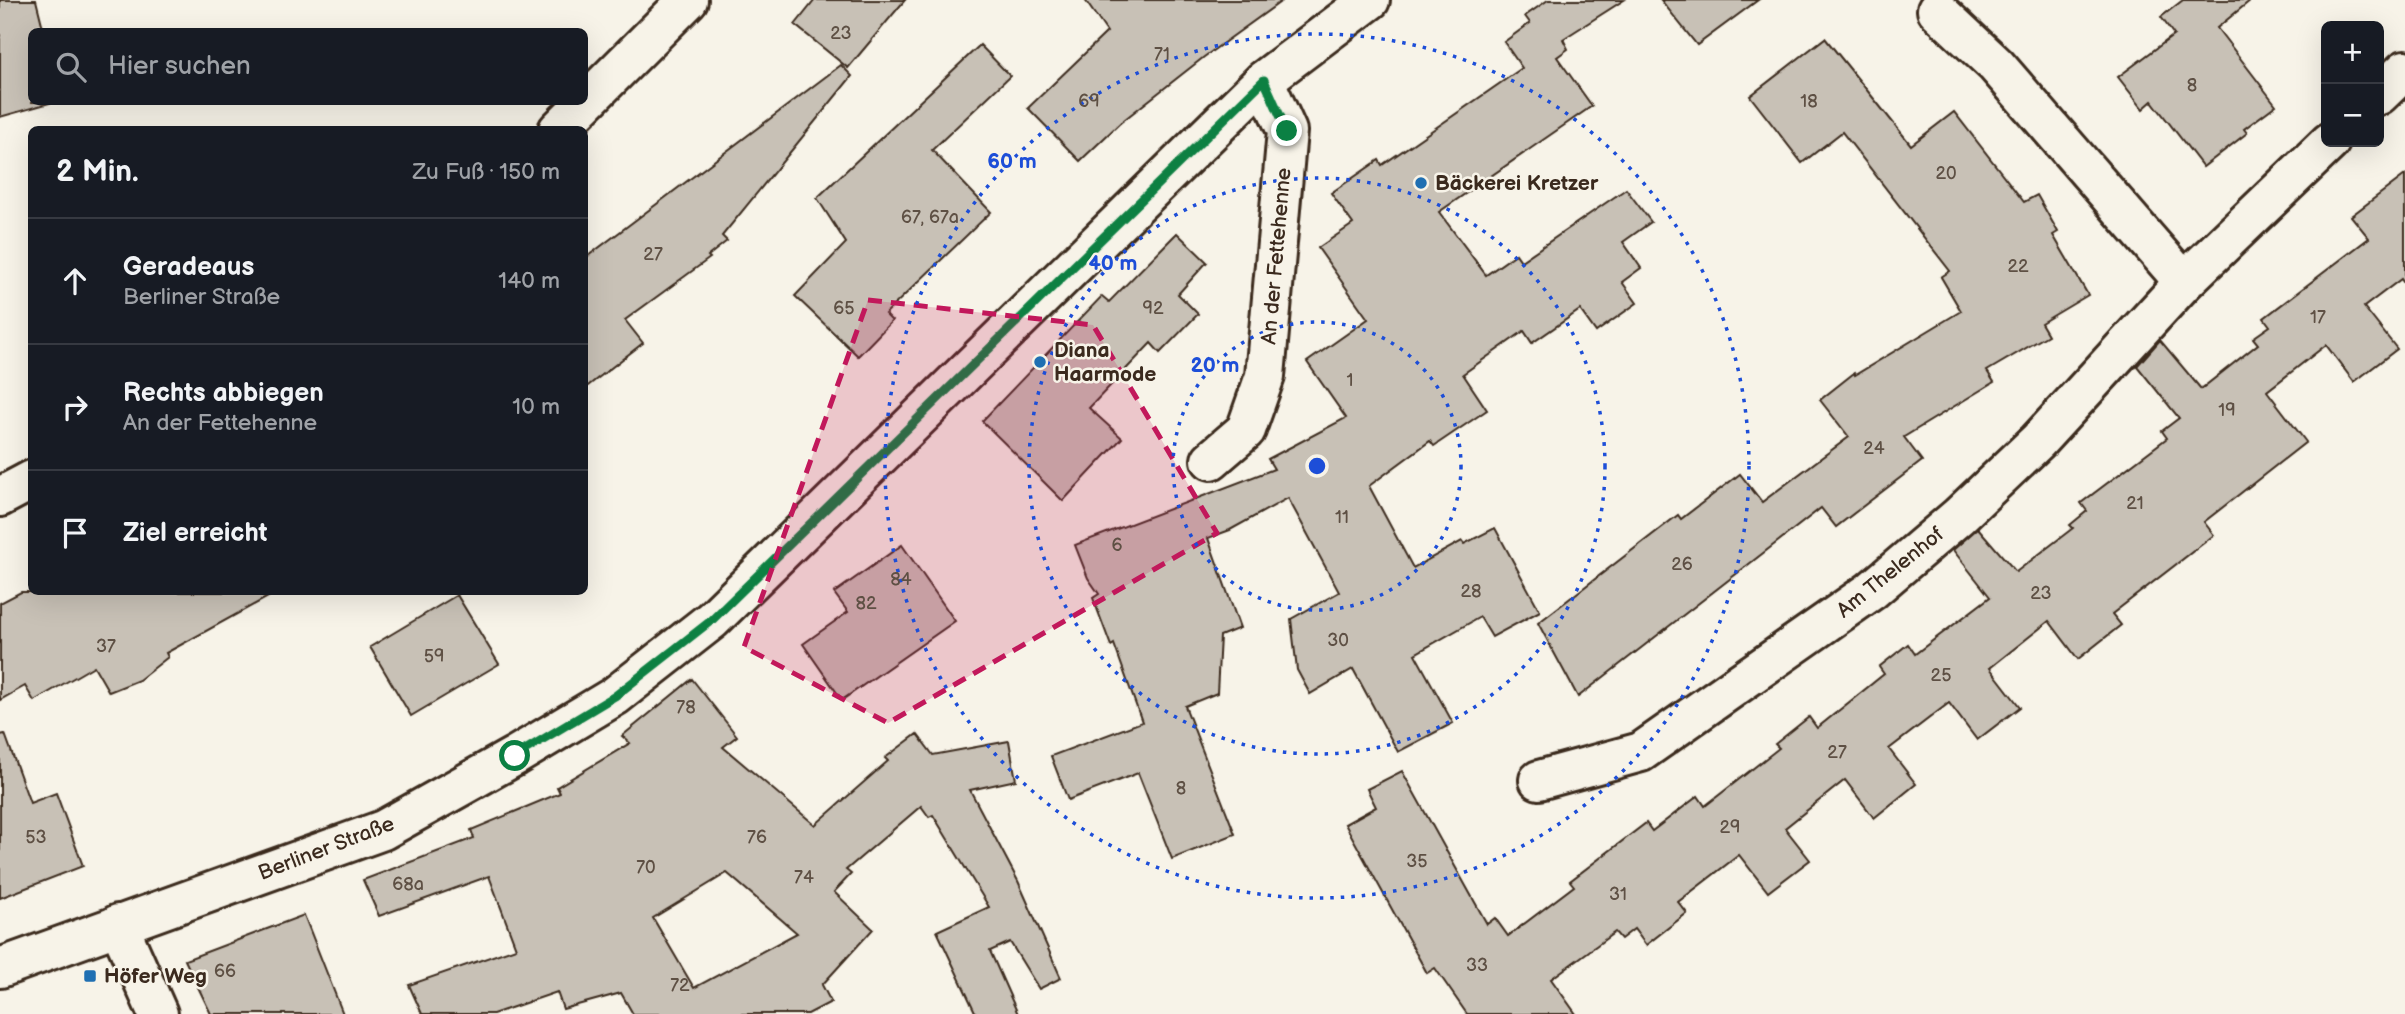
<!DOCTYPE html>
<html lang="de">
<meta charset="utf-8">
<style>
:root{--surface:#171b24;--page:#242831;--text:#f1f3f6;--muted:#9ea1a6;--line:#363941}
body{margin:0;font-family:"Balsamiq Sans",sans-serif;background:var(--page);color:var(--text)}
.controls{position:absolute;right:21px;top:21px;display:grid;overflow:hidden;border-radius:10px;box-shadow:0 7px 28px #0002}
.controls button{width:63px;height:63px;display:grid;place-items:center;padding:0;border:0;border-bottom:2px solid var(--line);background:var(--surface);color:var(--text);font:35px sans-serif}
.stop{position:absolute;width:21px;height:21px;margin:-16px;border:5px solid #0b8043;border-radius:50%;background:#fff}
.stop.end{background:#0b8043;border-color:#fff;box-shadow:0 2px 7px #0008}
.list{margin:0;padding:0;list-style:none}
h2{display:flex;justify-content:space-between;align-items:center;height:91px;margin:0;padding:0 28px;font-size:30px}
h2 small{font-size:23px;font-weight:400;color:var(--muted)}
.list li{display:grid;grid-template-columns:46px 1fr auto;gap:21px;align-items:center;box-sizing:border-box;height:126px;padding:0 28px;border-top:2px solid var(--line)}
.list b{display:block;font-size:26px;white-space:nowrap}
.list p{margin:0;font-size:23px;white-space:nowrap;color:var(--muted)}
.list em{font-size:23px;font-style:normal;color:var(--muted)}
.icon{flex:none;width:38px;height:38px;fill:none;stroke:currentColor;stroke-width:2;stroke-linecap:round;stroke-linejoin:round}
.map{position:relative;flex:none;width:2405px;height:1014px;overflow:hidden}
.search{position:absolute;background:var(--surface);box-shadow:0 7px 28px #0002;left:28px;top:28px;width:560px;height:77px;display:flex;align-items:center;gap:18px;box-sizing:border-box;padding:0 24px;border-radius:10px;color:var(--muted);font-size:26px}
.panel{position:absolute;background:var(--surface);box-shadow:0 7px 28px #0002;left:28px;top:126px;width:560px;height:469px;border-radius:10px}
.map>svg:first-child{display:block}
.building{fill:#c8c1b6;stroke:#3b2a1e;stroke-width:2;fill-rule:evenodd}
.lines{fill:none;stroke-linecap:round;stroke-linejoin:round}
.minor-casing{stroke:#3b2a1e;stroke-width:44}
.major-casing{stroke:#3b2a1e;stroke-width:44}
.minor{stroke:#f7f3e8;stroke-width:38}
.major{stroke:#f7f3e8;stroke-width:38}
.route{stroke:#0b8043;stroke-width:9}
.marked{fill:#c2185b;fill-opacity:0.2;stroke:#c2185b;stroke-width:5;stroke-dasharray:14 9;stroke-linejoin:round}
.ring{fill:none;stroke:#1d4ed8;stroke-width:3.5;stroke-dasharray:3.5 7}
.poi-dot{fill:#1f6fb2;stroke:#f7f3e8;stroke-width:2.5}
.labels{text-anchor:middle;stroke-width:5;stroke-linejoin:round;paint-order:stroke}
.number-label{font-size:18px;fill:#5e5044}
.poi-label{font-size:21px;font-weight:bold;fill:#3b2a1e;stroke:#f7f3e8;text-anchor:start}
.street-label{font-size:21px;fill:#3b2a1e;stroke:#f7f3e8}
.centre{fill:#1d4ed8;stroke:#f7f3e8;stroke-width:3.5}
.ring-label{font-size:21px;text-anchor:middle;font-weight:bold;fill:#1d4ed8;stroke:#f7f3e8;stroke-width:5;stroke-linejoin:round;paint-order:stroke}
</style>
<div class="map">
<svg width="2405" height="1014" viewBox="0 0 2405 1014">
<rect width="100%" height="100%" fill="#f7f3e8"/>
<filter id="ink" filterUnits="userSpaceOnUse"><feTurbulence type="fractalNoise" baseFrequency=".0143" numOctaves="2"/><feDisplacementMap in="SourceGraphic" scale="14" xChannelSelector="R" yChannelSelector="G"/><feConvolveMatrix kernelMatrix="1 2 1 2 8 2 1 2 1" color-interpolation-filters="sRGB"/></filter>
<g filter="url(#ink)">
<!-- building -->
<g class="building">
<polygon points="0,0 36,0 44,32 32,32 32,102 53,102 0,117"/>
<polygon points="815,0 905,0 848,68 795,25"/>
<polygon points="1085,0 1283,0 1204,57 1120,123 1080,161 1028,108 1107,32"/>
<polygon points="1548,0 1624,0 1563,39 1568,49 1557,57 1592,106 1439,212 1486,275 1516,254 1521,261 1626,189 1651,222 1623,242 1641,268 1622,282 1637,303 1596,332 1580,310 1532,343 1524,331 1463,374 1487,410 1434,446 1430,441 1369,486 1413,568 1462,541 1464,544 1495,528 1540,611 1492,637 1480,617 1415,654 1453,723 1398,752 1353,669 1310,694 1297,670 1291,619 1339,592 1288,498 1230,530 1208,538 1240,628 1220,636 1217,693 1185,706 1235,834 1172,859 1138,773 1068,800 1051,756 1142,722 1114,644 1111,646 1093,598 1099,594 1088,578 1075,545 1274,469 1268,459 1346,418 1307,362 1368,319 1318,248 1353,224 1331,193 1379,160 1382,165 1522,68 1504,42 1530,23 1525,16"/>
<polygon points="1661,0 1758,0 1697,45"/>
<polygon points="2183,0 2251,0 2217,28 2276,105 2244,129 2247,133 2203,167 2152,101 2143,109 2118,77 2174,35 2161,17"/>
<polygon points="1825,38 1911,145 1954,112 2024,202 2037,195 2058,232 2053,235 2088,295 2041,323 2048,335 1987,371 1994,382 1904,437 1922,461 1836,527 1821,508 1578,697 1538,623 1678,515 1681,519 1740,474 1762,502 1849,437 1820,400 1854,373 1855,375 1961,311 1941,277 1950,271 1842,132 1802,163 1750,96"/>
<polygon points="980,45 1010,76 932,150 991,212 885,314 892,321 858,356 795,296 846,243 817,198"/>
<polygon points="841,65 852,76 722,236 727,241 708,256 710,258 625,320 643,343 584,389 584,259"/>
<polygon points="2405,175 2405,285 2401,279 2364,307 2397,349 2354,382 2326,345 2267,391 2306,442 2204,522 2214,535 2112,614 2121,625 2078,659 2049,621 1990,668 2020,707 1977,740 1949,703 1889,749 1916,784 1874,818 1845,780 1785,828 1810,860 1768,892 1739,855 1678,902 1687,913 1646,945 1634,929 1621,939 1615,932 1551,979 1576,1014 1467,1014 1435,968 1427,973 1345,824 1376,807 1367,789 1402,771 1487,924 1495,918 1508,936 1574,886 1570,881 1646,823 1652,831 1698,796 1705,806 1779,748 1775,744 1809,717 1817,728 1884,674 1879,667 1908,644 1915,654 1990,597 1953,550 1978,528 2016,572 2073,528 2070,525 2087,511 2081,503 2167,438 2162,431 2179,418 2137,366 2160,340 2201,389 2258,344 2253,338 2270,326 2264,318 2369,238 2351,216"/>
<polygon points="1177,233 1207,262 1178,294 1198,314 1160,353 1151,343 1089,408 1122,438 1063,501 982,421 1102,296 1109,302"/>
<polygon points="902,545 955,621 842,700 803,644 848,612 834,593"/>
<polygon points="21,592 277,592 166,653 168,657 139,680 109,692 94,666 34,701 25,686 0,700 0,603"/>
<polygon points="457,595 499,664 411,716 370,647"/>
<path d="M 692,679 L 737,736 L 723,747 L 815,825 L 888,761 L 885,758 L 917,734 L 933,755 L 1009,741 L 1016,780 L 970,790 L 1018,881 L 1061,978 L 1039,989 L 1010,942 L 990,951 L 1018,1014 L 976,1014 L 937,931 L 989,907 L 933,815 L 929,817 L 921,806 L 846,870 L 851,874 L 834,892 L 873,929 L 822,985 L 831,1002 L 808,1014 L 633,1014 L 621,993 L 563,1009 L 557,992 L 493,1014 L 422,1014 L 409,985 L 516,948 L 489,876 L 379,916 L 363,880 L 474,838 L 471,830 L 560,793 L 557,787 L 630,743 L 622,736 ZM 727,873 L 797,933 L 694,988 L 653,918 Z"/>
<polygon points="5,734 30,803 56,793 83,866 0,898 0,735"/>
<polygon points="304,915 343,1014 211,1014 185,960"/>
</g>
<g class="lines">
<!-- minor casing -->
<g class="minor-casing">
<g id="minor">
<polyline points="1937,10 1996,65 2184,282"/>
<polyline points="2379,95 2405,70"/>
<polyline points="558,130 688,0"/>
<polyline points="1211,460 1246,430 1265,376 1287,131 1264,80"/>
<polyline points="0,497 32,480"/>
<polyline points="1539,780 1641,752 1871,591 1959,516 2038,441 2184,282 2330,142"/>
<polyline points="118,924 158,1014"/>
</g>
</g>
<!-- major casing -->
<g class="major-casing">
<polyline id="major" points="0,968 383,830 515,756 615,696 712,620 1264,80 1370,0"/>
</g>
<!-- minor -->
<use href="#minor" class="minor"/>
<!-- major -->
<use href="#major" class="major"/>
</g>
</g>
<g class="lines" filter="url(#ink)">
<!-- route -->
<polyline class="route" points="515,756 615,696 712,620 1264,80 1287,131"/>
</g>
<!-- marked area -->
<path class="marked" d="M 868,300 L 1093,325 L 1217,533 L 888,723 L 744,647 Z"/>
<!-- distance rings -->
<g class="ring">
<circle cx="1317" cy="466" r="144"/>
<circle cx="1317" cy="466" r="288"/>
<circle cx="1317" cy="466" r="432"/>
</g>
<!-- markers -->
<g class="poi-dot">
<circle cx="1421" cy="183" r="7"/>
<circle cx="1040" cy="362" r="7"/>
<rect x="83" y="969" width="14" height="14" rx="3.5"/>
</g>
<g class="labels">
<!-- number labels -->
<g class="number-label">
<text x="841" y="39">23</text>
<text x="1162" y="60">71</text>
<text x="2192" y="91">8</text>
<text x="1089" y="107">69</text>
<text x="1809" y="107">18</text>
<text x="1946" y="179">20</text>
<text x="930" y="223">67, 67a</text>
<text x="653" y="260">27</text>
<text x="2018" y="272">22</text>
<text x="844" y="314">65</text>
<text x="1153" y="314">92</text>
<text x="2318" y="323">17</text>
<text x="1350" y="386">1</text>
<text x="2227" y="416">19</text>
<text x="1874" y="454">24</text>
<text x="2135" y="509">21</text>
<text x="1342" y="523">11</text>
<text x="1117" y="551">6</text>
<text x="1682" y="570">26</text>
<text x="901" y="585">84</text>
<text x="1471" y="597">28</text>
<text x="2041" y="599">23</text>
<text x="866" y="609">82</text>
<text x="1338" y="646">30</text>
<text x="106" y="652">37</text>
<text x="434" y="662">59</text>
<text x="1941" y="681">25</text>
<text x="686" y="713">78</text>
<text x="1837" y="758">27</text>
<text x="1181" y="794">8</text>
<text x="1730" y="833">29</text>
<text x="36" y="843">53</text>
<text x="757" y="843">76</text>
<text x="1417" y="867">35</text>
<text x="646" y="873">70</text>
<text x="804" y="883">74</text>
<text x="408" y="890">68a</text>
<text x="1618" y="900">31</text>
<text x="1477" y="971">33</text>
<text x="225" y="977">66</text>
<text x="680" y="991">72</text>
</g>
<!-- poi labels -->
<g class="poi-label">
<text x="1435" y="190">Bäckerei Kretzer</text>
<text x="1054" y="357">Diana<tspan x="1054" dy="24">Haarmode</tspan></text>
<text x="104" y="983">Höfer Weg</text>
</g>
<!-- street labels -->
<g class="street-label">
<text transform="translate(1276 256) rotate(-85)" y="7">An der Fettehenne</text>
<text transform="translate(1890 572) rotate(-39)" y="7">Am Thelenhof</text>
<text transform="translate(326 848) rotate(-21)" y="7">Berliner Straße</text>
</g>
</g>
<circle cx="1317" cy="466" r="10" class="centre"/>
<g class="ring-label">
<text x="1012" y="168">60 m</text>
<text x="1113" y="270">40 m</text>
<text x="1215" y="372">20 m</text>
</g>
</svg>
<div class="controls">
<button>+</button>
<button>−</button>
</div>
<div class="stop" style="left:515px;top:756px"></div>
<div class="stop end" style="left:1287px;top:131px"></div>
<div class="search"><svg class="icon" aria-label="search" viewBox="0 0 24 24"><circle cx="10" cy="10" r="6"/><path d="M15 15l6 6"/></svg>Hier suchen</div>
<section class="panel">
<h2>2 Min.<small>Zu Fuß · 150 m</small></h2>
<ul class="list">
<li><svg class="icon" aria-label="ahead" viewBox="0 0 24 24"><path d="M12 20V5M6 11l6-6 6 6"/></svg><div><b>Geradeaus</b><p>Berliner Straße</p></div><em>140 m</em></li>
<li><svg class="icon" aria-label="right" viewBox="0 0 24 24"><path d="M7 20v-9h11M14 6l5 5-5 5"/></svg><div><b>Rechts abbiegen</b><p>An der Fettehenne</p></div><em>10 m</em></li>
<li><svg class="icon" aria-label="arrive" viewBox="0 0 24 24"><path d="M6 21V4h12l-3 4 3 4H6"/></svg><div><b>Ziel erreicht</b></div></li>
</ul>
</section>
</div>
